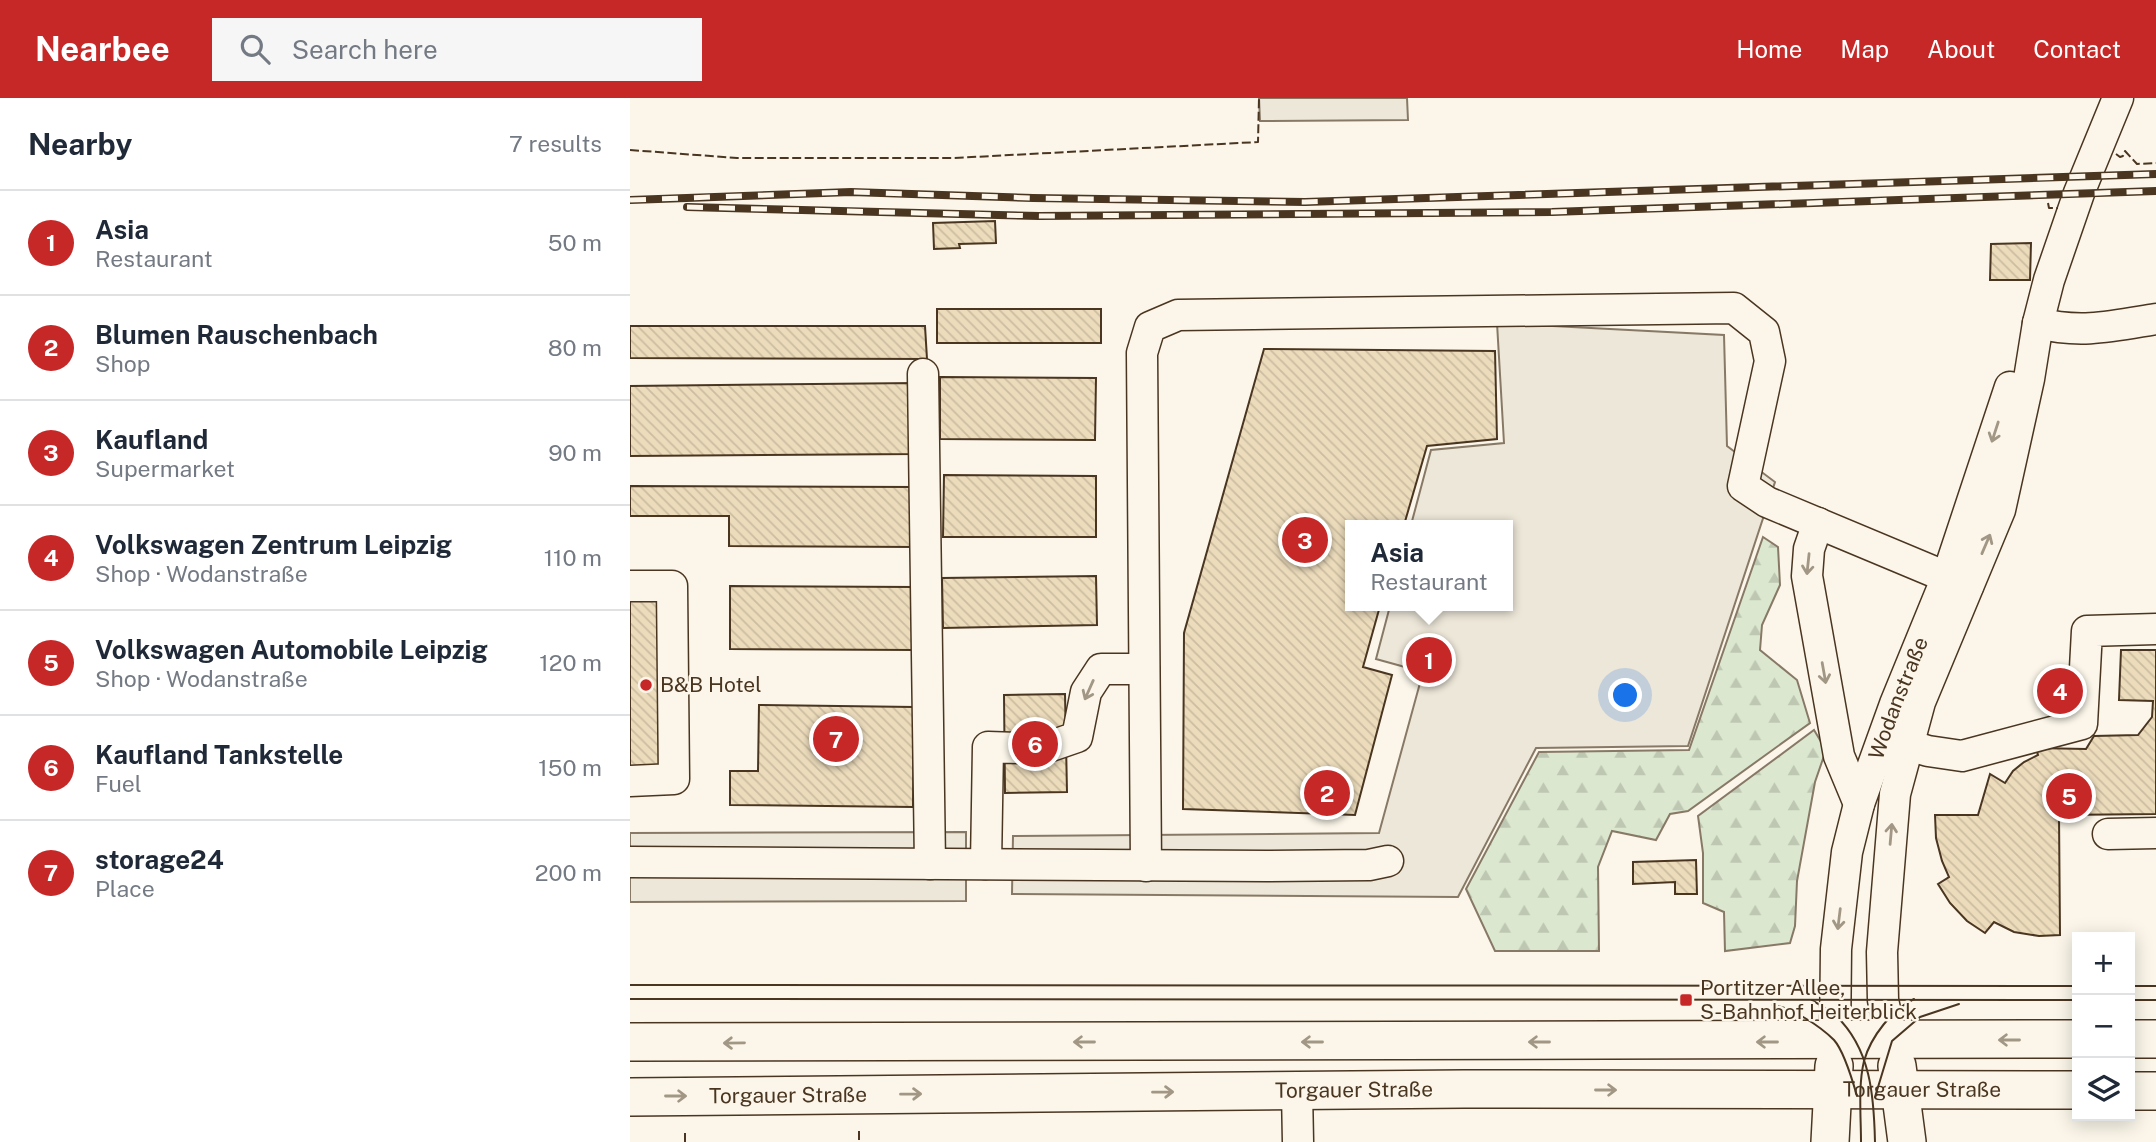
<!DOCTYPE html>
<meta charset="utf-8">
<style>
:root{--surface:#fff;--page:#f6f6f7;--text:#1f2937;--muted:#747a83;--line:#e0e1e3;--accent:#c62828}
body{margin:0;font-family:"Public Sans",sans-serif;background:var(--page);color:var(--text)}
.controls{position:absolute;right:21px;bottom:21px;display:grid;overflow:hidden;border-radius:0px;box-shadow:0 4px 18px #0003}
.controls button{width:63px;height:63px;display:grid;place-items:center;padding:0;border:0;border-bottom:2px solid var(--line);background:var(--surface);color:var(--text);font:35px sans-serif}
.you{position:absolute;left:996px;top:598px;width:24px;height:24px;margin:-18px;border:5px solid #fff;border-radius:50%;background:#1a73e8;box-shadow:0 0 0 10px #1a73e833}
.badge{display:grid;place-items:center;width:46px;height:46px;border-radius:50%;background:var(--accent);color:#fff;font-size:23px;font-weight:700}
.pin{position:absolute;translate:-50% -50%;border:4px solid #fff;box-shadow:0 2px 7px #0006}
.popup{position:absolute;left:715px;top:422px;width:168px;height:91px;box-sizing:border-box;display:grid;place-content:center;border-radius:0px;background:var(--surface);filter:drop-shadow(0 2px 5px #0005);font-size:23px;white-space:nowrap;color:var(--muted)}
.popup b{font-size:26px;color:var(--text)}
.popup::after{content:'';position:absolute;left:50%;top:100%;margin-left:-14px;border:14px solid transparent;border-top-color:var(--surface)}
.list{margin:0;padding:0;list-style:none}
h2{display:flex;justify-content:space-between;align-items:center;height:91px;margin:0;padding:0 28px;font-size:30px}
h2 small{font-size:23px;font-weight:400;color:var(--muted)}
.list li{display:grid;grid-template-columns:46px 1fr auto;gap:21px;align-items:center;box-sizing:border-box;height:105px;padding:0 28px;border-top:2px solid var(--line)}
.list b{display:block;font-size:26px;white-space:nowrap}
.list p{margin:0;font-size:23px;white-space:nowrap;color:var(--muted)}
.list em{font-size:23px;font-style:normal;color:var(--muted)}
.icon{flex:none;width:38px;height:38px;fill:none;stroke:currentColor;stroke-width:2;stroke-linecap:round;stroke-linejoin:round}
.map{position:relative;flex:none;width:1526px;height:1044px;overflow:hidden}
header{display:flex;align-items:center;gap:42px;box-sizing:border-box;height:98px;padding:0 35px;background:var(--accent);color:#fff}
header strong{font-size:33px}
nav{display:flex;gap:38px;margin-inline-start:auto;font-size:24px}
.search{width:490px;height:63px;background:var(--page);display:flex;align-items:center;gap:18px;box-sizing:border-box;padding:0 24px;border-radius:0px;color:var(--muted);font-size:26px}
main{display:flex}
aside{flex:1;background:var(--surface)}
.map>svg:first-child{display:block}
.forest{fill:url(#forest-firs);stroke:#887966;stroke-width:2}
.parking{fill:#ede7d9;stroke:#887966;stroke-width:2}
.building{fill:url(#building-back-hatch);stroke:#4a3520;stroke-width:2}
.lines{fill:none;stroke-linecap:round;stroke-linejoin:round}
.minor-casing{stroke:#4a3520;stroke-width:33}
.major-casing{stroke:#4a3520;stroke-width:40}
.minor{stroke:#fbf6e9;stroke-width:30}
.major{stroke:#fbf6e9;stroke-width:37}
.tram{stroke:#4a3520;stroke-width:2}
.rail-casing{stroke:#4a3520;stroke-width:8}
.rail{stroke:#fbf6e9;stroke-width:5;stroke-dasharray:16;stroke-linecap:butt}
.fence{stroke:#4a3520;stroke-width:2;stroke-dasharray:9 3.5;stroke-linecap:butt}
.oneway{stroke:#a29684}
.poi-dot{fill:#c62828;stroke:#fbf6e9;stroke-width:2.5}
.labels{text-anchor:middle;stroke-width:5;stroke-linejoin:round;paint-order:stroke}
.poi-label{font-size:21px;fill:#4a3520;stroke:#fbf6e9;text-anchor:start}
.street-label{font-size:21px;fill:#4a3520;stroke:#fbf6e9}
</style>
<header>
<strong>Nearbee</strong>
<div class="search"><svg class="icon" aria-label="search" viewBox="0 0 24 24"><circle cx="10" cy="10" r="6"/><path d="M15 15l6 6"/></svg>Search here</div>
<nav><a>Home</a><a>Map</a><a>About</a><a>Contact</a></nav>
</header>
<main>
<aside>
<h2>Nearby<small>7 results</small></h2>
<ul class="list">
<li><span class="badge">1</span><div><b>Asia</b><p>Restaurant</p></div><em>50 m</em></li>
<li><span class="badge">2</span><div><b>Blumen Rauschenbach</b><p>Shop</p></div><em>80 m</em></li>
<li><span class="badge">3</span><div><b>Kaufland</b><p>Supermarket</p></div><em>90 m</em></li>
<li><span class="badge">4</span><div><b>Volkswagen Zentrum Leipzig</b><p>Shop · Wodanstraße</p></div><em>110 m</em></li>
<li><span class="badge">5</span><div><b>Volkswagen Automobile Leipzig</b><p>Shop · Wodanstraße</p></div><em>120 m</em></li>
<li><span class="badge">6</span><div><b>Kaufland Tankstelle</b><p>Fuel</p></div><em>150 m</em></li>
<li><span class="badge">7</span><div><b>storage24</b><p>Place</p></div><em>200 m</em></li>
</ul>
</aside>
<div class="map">
<svg width="1526" height="1044" viewBox="0 0 1526 1044">
<defs>
<pattern id="forest-firs" width="22" height="20" patternUnits="userSpaceOnUse" patternTransform="scale(1.75)"><rect width="22" height="20" fill="#dce7d0"/><path d="M5 1l3.5 6h-7zM16 11l3.5 6h-7z" fill="#bec7b2"/></pattern>
<pattern id="building-back-hatch" width="6" height="6" patternUnits="userSpaceOnUse" patternTransform="scale(1.75)"><rect width="6" height="6" fill="#ecdcbc"/><path d="M-1 5l2 2M0 0l6 6M5-1l2 2" fill="none" stroke="#ccbda1"/></pattern>
</defs>
<rect width="100%" height="100%" fill="#fbf6e9"/>
<!-- forest -->
<g class="forest">
<polygon points="1133,439 1148,449 1150,487 1132,527 1130,552 1167,582 1180,625 1058,713 1040,716 1026,742 982,733 968,769 969,853 865,853 836,791 909,654 1059,652"/>
<polygon points="1184,632 1196,652 1185,684 1167,783 1165,828 1160,845 1095,853 1094,814 1073,805 1073,755 1068,718"/>
</g>
<!-- parking -->
<g class="parking">
<polygon points="629,0 777,0 778,22 630,23"/>
<polygon points="867,225 1094,237 1097,348 1145,384 1058,648 906,650 828,799 382,796 383,738 749,735 793,574 746,561 760,508 878,508 878,427 781,427 801,352 874,345"/>
<polygon points="336,734 336,803 0,804 0,735"/>
</g>
<!-- building -->
<g class="building">
<polygon points="365,123 366,145 329,146 330,150 304,151 303,125"/>
<polygon points="1401,145 1400,182 1360,182 1361,146"/>
<rect x="307" y="211" width="164" height="34"/>
<polygon points="0,228 295,228 297,261 0,260"/>
<polygon points="634,251 865,253 867,341 797,348 774,427 720,427 720,508 750,508 733,569 762,577 725,717 553,711 554,535"/>
<polygon points="310,279 466,280 465,342 310,341"/>
<polygon points="286,285 287,356 0,358 0,288"/>
<polygon points="314,377 466,378 466,439 313,439"/>
<polygon points="0,388 287,389 287,449 99,448 99,418 0,418"/>
<polygon points="466,478 467,527 313,530 312,480"/>
<polygon points="100,488 285,489 285,552 100,551"/>
<polygon points="28,500 34,673 0,674 0,501"/>
<polygon points="1491,552 1526,552 1526,716 1429,717 1430,837 1409,838 1384,834 1364,824 1355,835 1337,823 1320,805 1308,786 1319,779 1312,763 1306,740 1305,717 1348,717 1360,676 1375,685 1383,673 1394,664 1408,657 1406,650 1456,651 1464,638 1508,637 1522,619 1523,603 1489,602"/>
<polygon points="435,596 437,694 375,695 374,597"/>
<polygon points="129,607 284,609 283,709 100,707 100,673 128,673"/>
<polygon points="1066,762 1067,796 1045,796 1045,784 1003,786 1003,764"/>
</g>
<g class="lines">
<!-- minor casing -->
<g class="minor-casing">
<g id="minor">
<path d="M 1408,225 C 1451,236 1483,228 1526,221"/>
<polyline points="293,276 300,766"/>
<polyline points="1188,425 1179,451 1177,478 1209,658 1229,706"/>
<polyline points="0,488 42,488 44,681 0,683"/>
<polyline points="1278,647 1298,653 1332,658 1452,626 1457,533 1526,531"/>
<polyline points="1478,736 1526,735"/>
<polyline points="0,764 636,768 739,767 758,763"/>
<polyline points="356,766 358,649 412,651 447,639 456,594 471,571 514,571"/>
<polyline points="516,768 512,255 520,229 548,217 1104,210 1134,234 1140,263 1113,388 1137,404 1338,488"/>
<path id="s1" d="M 1205,943 L 1206,851 L 1217,754 L 1229,706 L 1265,606 L 1317,479 L 1380,289"/>
<polyline points="1262,943 1253,902 1252,854 1265,696 1290,604 1370,412 1399,281 1408,225 1419,182 1449,95 1488,0"/>
<polyline points="667,993 668,1044"/>
</g>
</g>
<!-- major casing -->
<g class="major-casing">
<g id="major">
<polyline points="1500,941 1526,941"/>
<polyline points="0,944 1447,941"/>
<polyline points="1267,968 1277,1044"/>
<polyline points="1500,993 1526,993"/>
<path id="s2" d="M 0,999 L 834,991 L 1447,992"/>
<polyline points="1200,1044 1204,968"/>
</g>
</g>
<!-- minor -->
<use href="#minor" class="minor"/>
<!-- major -->
<use href="#major" class="major"/>
<!-- tram -->
<g class="tram">
<polyline points="0,887 1447,888"/>
<polyline points="1500,888 1526,888"/>
<polyline points="0,901 1447,902"/>
<path d="M 1182,902 C 1189,907 1199,911 1205,917 C 1241,950 1244,999 1245,1044"/>
<polyline points="1500,902 1526,902"/>
<path d="M 1142,907 C 1161,909 1190,928 1204,942 C 1213,952 1223,984 1227,998"/>
<polyline points="1245,999 1262,943 1290,919 1329,906"/>
<path d="M 1231,1044 C 1231,1018 1228,988 1234,963 C 1241,938 1262,912 1284,901"/>
</g>
<!-- rail casing -->
<g class="rail-casing">
<g id="rail">
<polyline points="0,102 221,94 403,100 675,104 1526,76"/>
<polyline points="57,109 409,118 922,114 1526,93"/>
</g>
</g>
<!-- rail -->
<use href="#rail" class="rail"/>
<!-- fence -->
<g class="fence">
<polyline points="0,52 107,60 324,60 628,44 629,0"/>
<polyline points="1486,56 1490,59 1493,58 1495,53 1507,66 1526,65"/>
<polyline points="1418,105 1419,110 1428,110"/>
<polyline points="229,1033 229,1044"/>
<polyline points="55,1044 55,1032"/>
</g>
</g>
<!-- one-way arrows -->
<defs><path id="oneway-shaft" d="M-6 0H5M1.5-3L5.5 0L1.5 3" fill="none" stroke-width="1.6" stroke-linecap="round" stroke-linejoin="round" transform="scale(1.75)"/></defs>
<g class="oneway">
<use href="#oneway-shaft" transform="translate(1365 334) rotate(108)"/>
<use href="#oneway-shaft" transform="translate(1356 446) rotate(-67)"/>
<use href="#oneway-shaft" transform="translate(1178 466) rotate(96)"/>
<use href="#oneway-shaft" transform="translate(1194 575) rotate(80)"/>
<use href="#oneway-shaft" transform="translate(459 592) rotate(114)"/>
<use href="#oneway-shaft" transform="translate(1261 736) rotate(-85)"/>
<use href="#oneway-shaft" transform="translate(1209 821) rotate(97)"/>
<use href="#oneway-shaft" transform="translate(1379 942) rotate(180)"/>
<use href="#oneway-shaft" transform="translate(454 944) rotate(180)"/>
<use href="#oneway-shaft" transform="translate(682 944) rotate(180)"/>
<use href="#oneway-shaft" transform="translate(909 944) rotate(180)"/>
<use href="#oneway-shaft" transform="translate(1137 944) rotate(180)"/>
<use href="#oneway-shaft" transform="translate(104 945) rotate(179)"/>
<use href="#oneway-shaft" transform="translate(976 992)"/>
<use href="#oneway-shaft" transform="translate(533 994) rotate(-1)"/>
<use href="#oneway-shaft" transform="translate(281 996) rotate(-1)"/>
<use href="#oneway-shaft" transform="translate(46 998)"/>
</g>
<!-- markers -->
<g class="poi-dot">
<circle cx="16" cy="587" r="7"/>
<rect x="1049" y="895" width="14" height="14" rx="3.5"/>
</g>
<g class="labels">
<!-- poi labels -->
<g class="poi-label">
<text x="30" y="594">B&amp;B Hotel</text>
<text x="1070" y="897">Portitzer Allee,<tspan x="1070" dy="24">S-Bahnhof Heiterblick</tspan></text>
</g>
<!-- street labels -->
<g class="street-label">
<text dy="7" stroke="none"><textPath href="#s1" startOffset="352">Wodanstraße</textPath></text>
<text dy="7" stroke="none"><textPath href="#s2" startOffset="724">Torgauer Straße</textPath></text>
<text dy="7" stroke="none"><textPath href="#s2" startOffset="1292">Torgauer Straße</textPath></text>
<text dy="7" stroke="none"><textPath href="#s2" startOffset="158">Torgauer Straße</textPath></text>
</g>
</g>
</svg>
<div class="controls">
<button>+</button>
<button>−</button>
<button><svg class="icon" aria-label="layers" viewBox="0 0 24 24"><path d="M12 4l9 5-9 5-9-5zM3 14l9 5 9-5"/></svg></button>
</div>
<div class="you"></div>
<div class="pin badge" style="left:799px;top:562px">1</div>
<div class="popup"><b>Asia</b>Restaurant</div>
<div class="pin badge" style="left:697px;top:695px">2</div>
<div class="pin badge" style="left:675px;top:442px">3</div>
<div class="pin badge" style="left:1430px;top:593px">4</div>
<div class="pin badge" style="left:1439px;top:698px">5</div>
<div class="pin badge" style="left:405px;top:646px">6</div>
<div class="pin badge" style="left:206px;top:641px">7</div>
</div>
</main>
